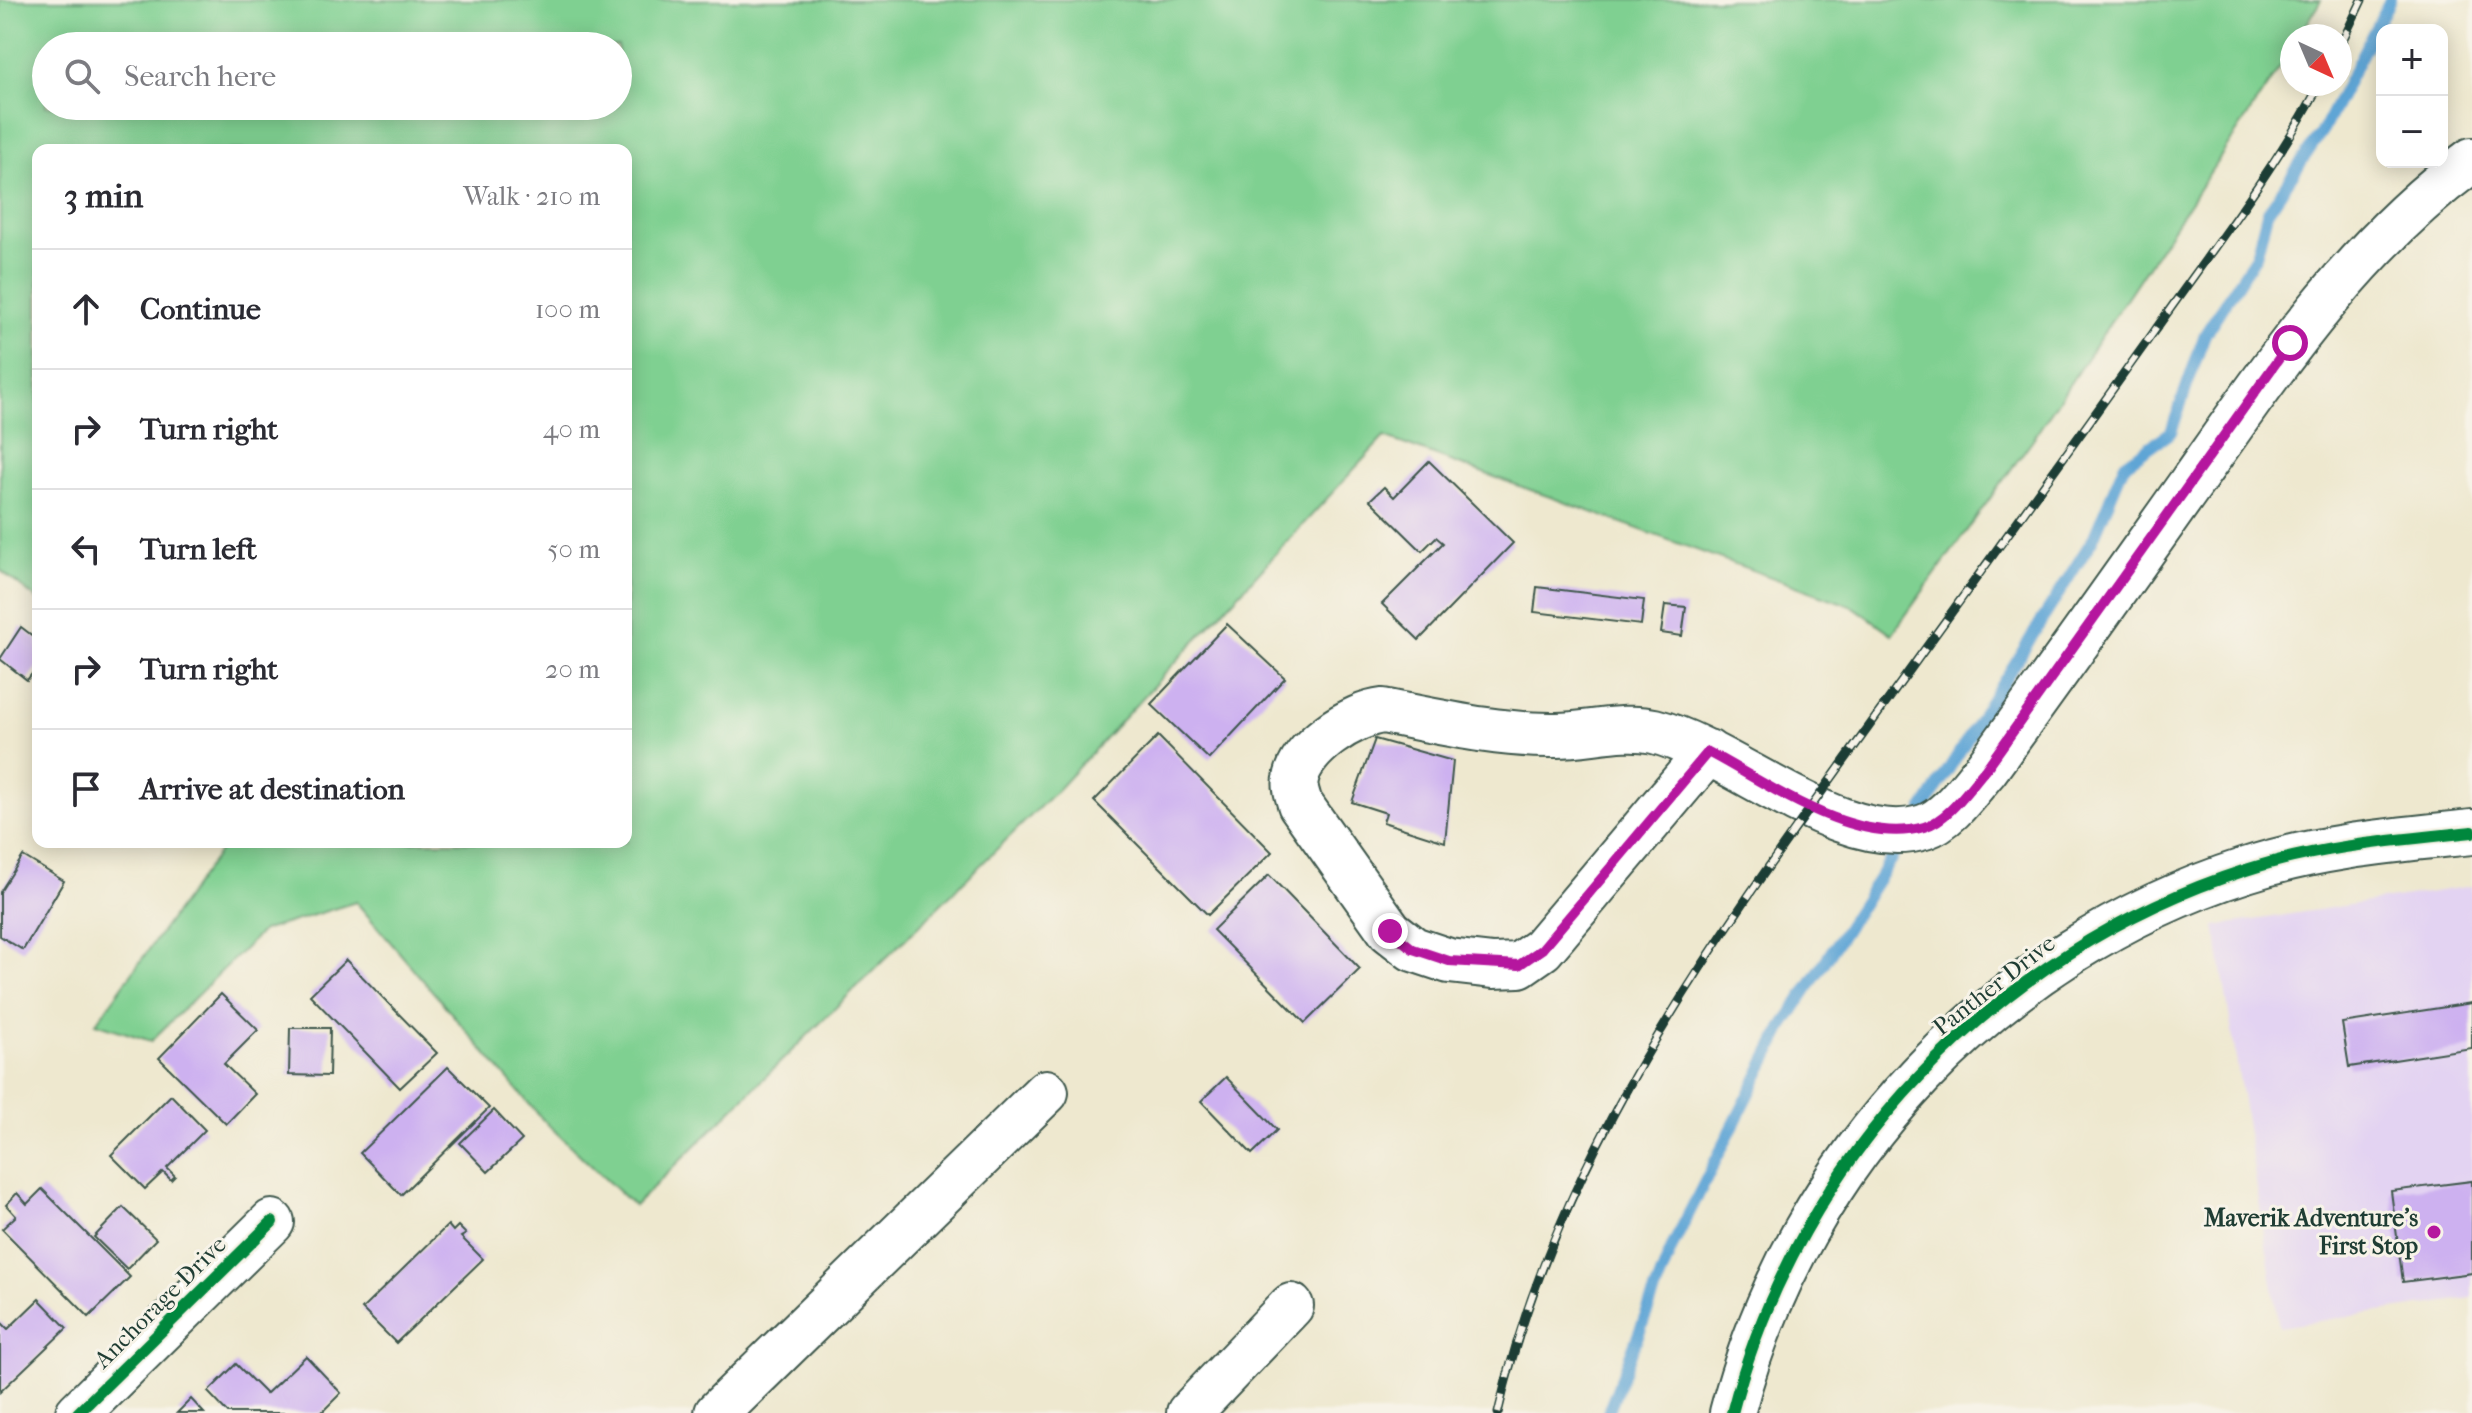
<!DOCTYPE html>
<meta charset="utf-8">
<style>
:root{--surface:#fff;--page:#f7f7f7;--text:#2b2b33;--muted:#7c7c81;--line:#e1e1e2}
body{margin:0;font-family:"IM FELL French Canon",serif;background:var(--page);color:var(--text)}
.controls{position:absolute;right:24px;top:24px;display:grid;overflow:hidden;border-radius:16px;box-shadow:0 4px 20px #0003}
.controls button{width:72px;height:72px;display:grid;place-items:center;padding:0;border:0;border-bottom:2px solid var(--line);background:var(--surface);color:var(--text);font:40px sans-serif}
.compass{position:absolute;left:2280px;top:24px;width:72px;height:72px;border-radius:50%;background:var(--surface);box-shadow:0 4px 20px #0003;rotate:136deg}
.stop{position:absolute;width:24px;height:24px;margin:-18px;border:6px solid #b5179e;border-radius:50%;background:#fff}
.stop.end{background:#b5179e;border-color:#fff;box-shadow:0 2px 8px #0008}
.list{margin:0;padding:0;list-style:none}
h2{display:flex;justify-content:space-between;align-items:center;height:104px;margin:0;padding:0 32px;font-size:34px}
h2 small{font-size:26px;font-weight:400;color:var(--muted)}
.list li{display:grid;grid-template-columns:52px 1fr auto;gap:24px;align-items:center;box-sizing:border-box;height:120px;padding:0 32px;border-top:2px solid var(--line)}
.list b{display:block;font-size:30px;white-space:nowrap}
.list em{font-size:26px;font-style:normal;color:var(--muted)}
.icon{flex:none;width:44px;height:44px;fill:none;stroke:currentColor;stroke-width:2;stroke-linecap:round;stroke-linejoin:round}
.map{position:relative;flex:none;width:2472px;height:1413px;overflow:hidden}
.search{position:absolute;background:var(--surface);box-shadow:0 4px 20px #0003;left:32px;top:32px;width:600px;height:88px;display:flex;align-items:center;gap:20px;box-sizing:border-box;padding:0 28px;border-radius:44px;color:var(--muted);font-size:30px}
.panel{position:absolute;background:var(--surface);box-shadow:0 4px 20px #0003;left:32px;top:144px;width:600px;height:704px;border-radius:16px}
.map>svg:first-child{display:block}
.built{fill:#e3d3f2}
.green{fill:#7fd091;stroke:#4f8662;stroke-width:2;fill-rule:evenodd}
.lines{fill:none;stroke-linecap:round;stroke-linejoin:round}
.stream{stroke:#5fa5d5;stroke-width:12}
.building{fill:#cdb1f0}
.minor-casing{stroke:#3e574b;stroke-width:48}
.minor{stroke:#fff;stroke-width:44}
.rail-casing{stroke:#1f3d34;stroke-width:9}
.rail{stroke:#f7f3e8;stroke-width:6;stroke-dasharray:18;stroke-linecap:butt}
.cycleway-casing{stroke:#f7f3e8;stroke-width:17}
.cycleway{stroke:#00873e;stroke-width:12}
.route{stroke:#b5179e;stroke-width:10}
.poi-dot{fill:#b5179e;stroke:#f7f3e8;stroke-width:3}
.labels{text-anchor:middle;stroke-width:6;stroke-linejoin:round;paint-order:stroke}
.street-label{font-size:24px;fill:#1f3d34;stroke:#f7f3e8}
.poi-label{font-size:24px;font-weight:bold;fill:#1f3d34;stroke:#f7f3e8;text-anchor:end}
</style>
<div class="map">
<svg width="2472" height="1413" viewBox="0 0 2472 1413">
<rect width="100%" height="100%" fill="#f7f3e8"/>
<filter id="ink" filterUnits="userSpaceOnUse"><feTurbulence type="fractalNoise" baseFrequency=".0125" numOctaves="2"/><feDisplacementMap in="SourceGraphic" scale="16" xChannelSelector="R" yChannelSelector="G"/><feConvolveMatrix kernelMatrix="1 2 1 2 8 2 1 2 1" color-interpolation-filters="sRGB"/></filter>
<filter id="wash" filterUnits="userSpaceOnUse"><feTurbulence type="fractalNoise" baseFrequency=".006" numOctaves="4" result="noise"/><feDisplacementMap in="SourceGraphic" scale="32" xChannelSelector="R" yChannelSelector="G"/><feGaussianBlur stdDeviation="1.8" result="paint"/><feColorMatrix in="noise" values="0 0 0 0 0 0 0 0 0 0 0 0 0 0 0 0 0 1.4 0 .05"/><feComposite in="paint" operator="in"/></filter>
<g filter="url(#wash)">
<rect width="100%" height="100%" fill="#eee8cf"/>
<!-- built -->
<polygon class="built" points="2472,886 2472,1298 2279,1327 2215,926"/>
<!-- green -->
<path class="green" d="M 0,0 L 2321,0 L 2300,36 L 2292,36 L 2292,49 L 2033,439 L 1892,634 L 1854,607 L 1384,437 L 1058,789 L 634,1206 L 543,1120 L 356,902 L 262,931 L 151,1041 L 96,1023 L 226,842 L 626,842 L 626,150 L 38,150 L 38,600 L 0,570 ZM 46,46 L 618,46 L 618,106 L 46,106 Z"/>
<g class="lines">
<!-- stream -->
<g class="stream">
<polyline points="1923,810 2093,539 2124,465 2171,432 2205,334 2256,256 2267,213 2324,128 2390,0"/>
<polyline points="1608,1413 1673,1245 1784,1025 1902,842"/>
</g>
</g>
<g id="blocks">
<!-- building -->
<g class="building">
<polygon points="1429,461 1513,543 1419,640 1382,604 1443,543 1436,537 1422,551 1370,500 1384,487 1394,497"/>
<polygon points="1537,587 1644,600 1641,625 1534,612"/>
<polygon points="1665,605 1686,607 1682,636 1661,633"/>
<polygon points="1227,624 1285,678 1209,759 1151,704"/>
<polygon points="21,627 38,640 38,666 27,680 0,659"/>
<polygon points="1158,736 1272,852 1208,915 1094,801"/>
<polygon points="1375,739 1453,761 1445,842 1383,822 1386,813 1352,802"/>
<polygon points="23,856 64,881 23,950 0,936 0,892"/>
<polygon points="1269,875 1360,969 1305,1023 1213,930"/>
<polygon points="346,960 437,1053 400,1088 310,995"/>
<polygon points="221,994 258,1030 224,1064 255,1094 226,1124 159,1058"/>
<polygon points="2472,1003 2472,1048 2349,1067 2342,1023"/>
<polygon points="290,1028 330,1028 329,1076 289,1075"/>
<polygon points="448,1067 489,1108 401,1195 360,1153"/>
<polygon points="1226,1077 1277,1130 1252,1154 1201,1101"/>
<polygon points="171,1095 205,1130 167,1168 175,1176 171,1180 163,1172 145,1189 111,1155"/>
<polygon points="494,1110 522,1140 488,1172 460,1143"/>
<polygon points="2472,1181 2472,1273 2403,1282 2391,1191"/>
<polygon points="42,1189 130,1277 89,1317 2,1229 16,1216 6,1205 17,1193 27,1204"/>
<polygon points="123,1207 156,1239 127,1269 94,1237"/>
<polygon points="448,1225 453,1231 458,1226 466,1234 461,1237 483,1259 396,1343 362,1309"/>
<polygon points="39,1299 67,1328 0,1392 0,1321 8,1329"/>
<polygon points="306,1356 341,1393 321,1413 228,1413 208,1392 236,1364 266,1394"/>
<polygon points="191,1399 204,1413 177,1413"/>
</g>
</g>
</g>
<g filter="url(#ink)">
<use href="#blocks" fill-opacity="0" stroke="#3e574b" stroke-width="2"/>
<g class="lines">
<!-- minor casing -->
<g class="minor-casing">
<g id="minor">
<path d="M 1708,752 L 1542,949 L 1519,965 L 1493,966 L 1449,961 L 1413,949 L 1390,931 L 1300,804 C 1298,796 1294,787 1296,779 C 1301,748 1353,714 1383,711 C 1440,722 1498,736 1557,735 C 1588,735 1624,724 1654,731 C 1733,751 1845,853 1924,827 C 1949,819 1969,788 1986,769 C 2055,675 2123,579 2191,483 C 2273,367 2355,245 2472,160"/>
<polyline points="78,1413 272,1222"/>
<polyline points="717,1413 1046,1092"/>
<polyline points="1189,1413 1291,1306"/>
<path d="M 1732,1413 C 1798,1158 1996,950 2246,870 C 2319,846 2396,840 2472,832"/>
</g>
</g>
<!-- minor -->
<use href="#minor" class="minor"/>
<!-- rail casing -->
<g class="rail-casing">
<g id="rail">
<polyline points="2340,46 2362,0"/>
<path d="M 1498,1413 C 1556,1160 1708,949 1857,743 C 1956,606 2055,470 2153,333 C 2210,252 2273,172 2320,84"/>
</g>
</g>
<!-- rail -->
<use href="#rail" class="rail"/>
<!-- cycleway casing -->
<g class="cycleway-casing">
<g id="cycleway">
<polyline points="78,1413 272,1222"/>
<path d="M 1732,1413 C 1798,1158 1996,950 2246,870 C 2319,846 2396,840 2472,832"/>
</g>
</g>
<!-- cycleway -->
<use href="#cycleway" class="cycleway"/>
</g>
</g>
<g class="lines" filter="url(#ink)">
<!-- route -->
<path class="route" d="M 1390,931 L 1413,949 L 1449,961 L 1519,965 L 1542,949 L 1708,752 C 1767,783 1854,847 1924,827 C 1949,820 1969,788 1986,769 L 2290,343"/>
</g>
<!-- markers -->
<circle class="poi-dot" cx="2434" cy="1232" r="8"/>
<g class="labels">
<!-- street labels -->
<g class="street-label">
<text transform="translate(1994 985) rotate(-38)" y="8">Panther Drive</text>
<text transform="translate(160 1302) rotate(-45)" y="8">Anchorage Drive</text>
</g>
<!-- poi labels -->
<g class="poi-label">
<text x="2418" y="1226">Maverik Adventure's<tspan x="2418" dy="28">First Stop</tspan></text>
</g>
</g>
</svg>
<div class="controls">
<button>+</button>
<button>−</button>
</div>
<svg class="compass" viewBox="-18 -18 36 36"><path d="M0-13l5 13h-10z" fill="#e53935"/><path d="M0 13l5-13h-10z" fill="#7c7c81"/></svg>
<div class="stop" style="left:2290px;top:343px"></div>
<div class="stop end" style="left:1390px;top:931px"></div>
<div class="search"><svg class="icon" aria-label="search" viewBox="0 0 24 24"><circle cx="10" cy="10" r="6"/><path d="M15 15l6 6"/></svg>Search here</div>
<section class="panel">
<h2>3 min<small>Walk · 210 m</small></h2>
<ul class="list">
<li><svg class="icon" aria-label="ahead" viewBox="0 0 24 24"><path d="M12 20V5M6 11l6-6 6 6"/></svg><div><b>Continue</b></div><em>100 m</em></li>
<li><svg class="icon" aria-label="right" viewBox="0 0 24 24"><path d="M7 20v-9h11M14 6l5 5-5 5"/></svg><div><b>Turn right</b></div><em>40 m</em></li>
<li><svg class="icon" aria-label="left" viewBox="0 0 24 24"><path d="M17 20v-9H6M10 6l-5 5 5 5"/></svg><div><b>Turn left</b></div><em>50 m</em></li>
<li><svg class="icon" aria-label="right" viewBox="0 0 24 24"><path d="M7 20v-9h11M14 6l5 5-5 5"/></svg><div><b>Turn right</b></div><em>20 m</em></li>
<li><svg class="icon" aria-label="arrive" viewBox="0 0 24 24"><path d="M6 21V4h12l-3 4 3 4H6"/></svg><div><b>Arrive at destination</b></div></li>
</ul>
</section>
</div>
